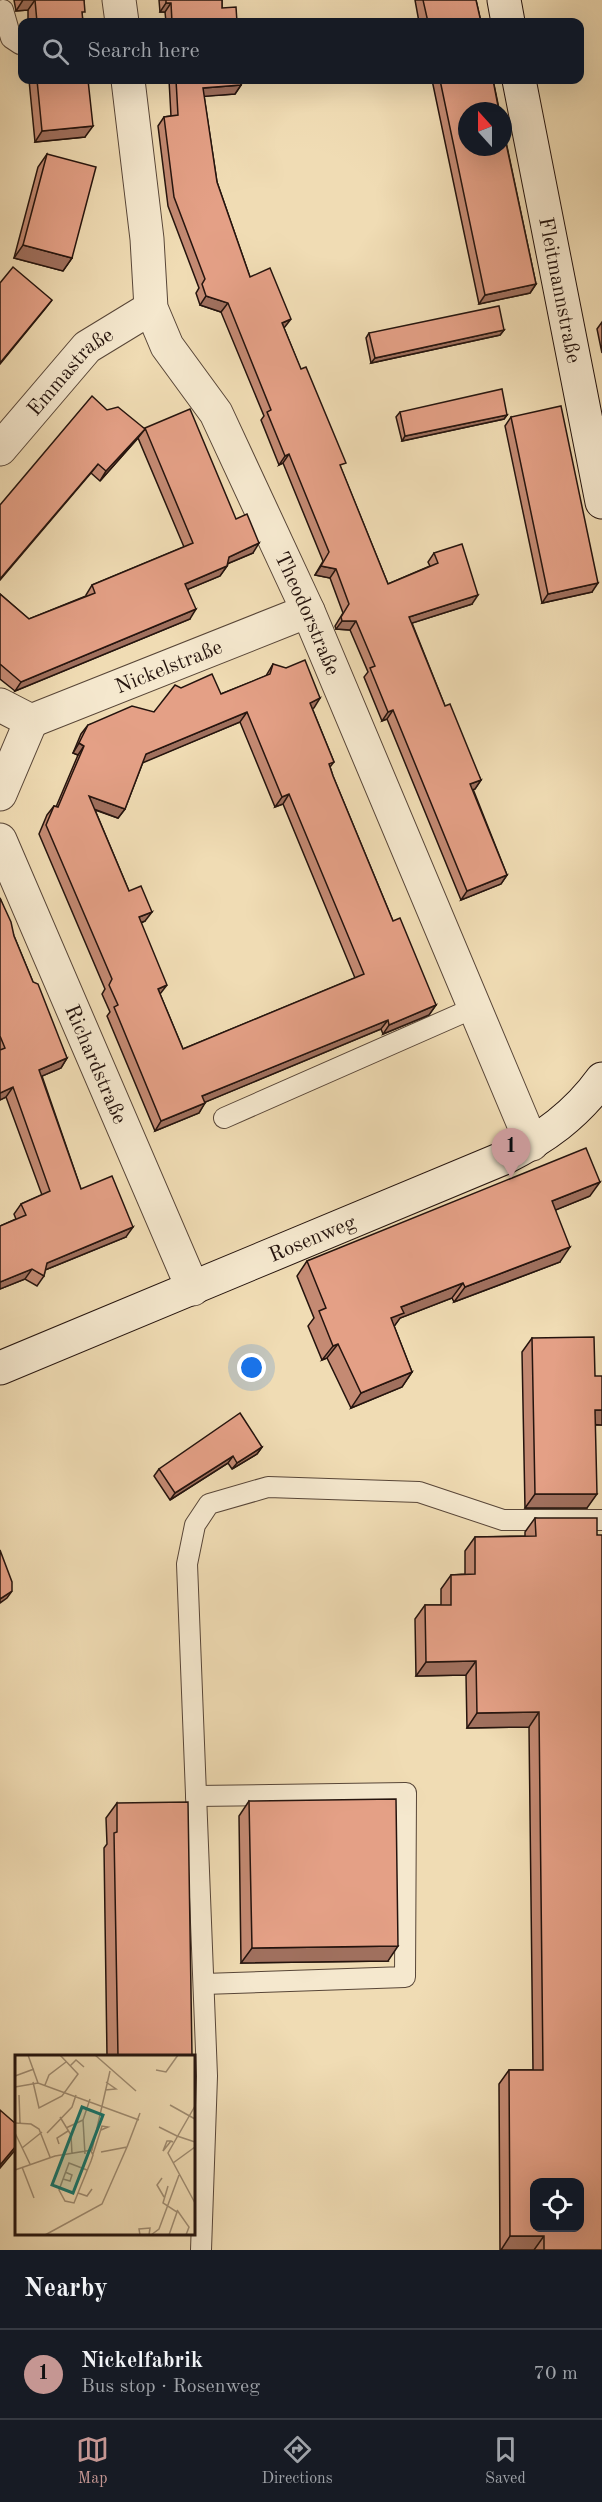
<!DOCTYPE html>
<meta charset="utf-8">
<style>
:root{--surface:#171b24;--page:#242831;--text:#f1f3f6;--muted:#9ea1a6;--line:#363941;--accent:#c59692}
body{margin:0;font-family:"Old Standard TT",serif;background:var(--page);color:var(--text)}
.controls{position:absolute;right:18px;bottom:18px;display:grid;overflow:hidden;border-radius:12px;box-shadow:0 6px 24px #0002}
.controls button{width:54px;height:54px;display:grid;place-items:center;padding:0;border:0;border-bottom:2px solid var(--line);background:var(--surface);color:var(--text);font:30px sans-serif}
.compass{position:absolute;left:458px;top:102px;width:54px;height:54px;border-radius:50%;background:var(--surface);box-shadow:0 6px 24px #0002;rotate:339deg}
.you{position:absolute;left:252px;top:1368px;width:21px;height:21px;margin:-15px;border:4px solid #fff;border-radius:50%;background:#1a73e8;box-shadow:0 0 0 9px #1a73e833}
.badge{display:grid;place-items:center;width:39px;height:39px;border-radius:50%;background:var(--accent);color:#111;font-size:20px;font-weight:700}
.pin{position:absolute;translate:-50% -50px;filter:drop-shadow(0 2px 3px #0008)}
.pin::after{content:'';position:absolute;top:32px;width:21px;height:18px;background:inherit;clip-path:polygon(0 0,100% 0,50% 100%)}
.list{margin:0;padding:0;list-style:none}
h2{display:flex;justify-content:space-between;align-items:center;height:78px;margin:0;padding:0 24px;font-size:26px}
h2 small{font-size:20px;font-weight:400;color:var(--muted)}
.list li{display:grid;grid-template-columns:39px 1fr auto;gap:18px;align-items:center;box-sizing:border-box;height:90px;padding:0 24px;border-top:2px solid var(--line)}
.list b{display:block;font-size:22px;white-space:nowrap}
.list p{margin:0;font-size:20px;white-space:nowrap;color:var(--muted)}
.list em{font-size:20px;font-style:normal;color:var(--muted)}
.icon{flex:none;width:33px;height:33px;fill:none;stroke:currentColor;stroke-width:2;stroke-linecap:round;stroke-linejoin:round}
.map{position:relative;flex:none;width:602px;height:2250px;overflow:hidden}
.search{position:absolute;background:var(--surface);box-shadow:0 6px 24px #0002;left:18px;right:18px;top:18px;height:66px;display:flex;align-items:center;gap:15px;box-sizing:border-box;padding:0 21px;border-radius:12px;color:var(--muted);font-size:22px}
.sheet{height:168px;background:var(--surface)}
nav{display:flex;justify-content:space-around;align-items:center;box-sizing:border-box;height:84px;border-top:2px solid var(--line);background:var(--surface);font-size:16px;color:var(--muted)}
nav a{display:grid;justify-items:center;gap:3px}
nav .on{color:var(--accent)}
.map>svg:first-child{display:block}
.lines{fill:none;stroke-linecap:round;stroke-linejoin:round}
.lane-casing{stroke:#584638;stroke-width:22}
.street-casing{stroke:#584638;stroke-width:35}
.secondary-casing{stroke:#25140e;stroke-width:35}
.lane{stroke:#f5e8ce;stroke-width:20}
.street{stroke:#f5e8ce;stroke-width:33}
.secondary{stroke:#f5e8ce;stroke-width:33}
.wall{fill:#c48a73;stroke:#25140e;stroke-width:1.5;fill-rule:evenodd}
.shaded-wall{fill:#a0705e;stroke:#25140e;stroke-width:1.5}
.building{fill:#e4a086;stroke:#25140e;stroke-width:1.5;fill-rule:evenodd}
.labels{text-anchor:middle;stroke-width:5;stroke-linejoin:round;paint-order:stroke}
.street-label{font-size:21px;fill:#25140e;stroke:#f5e8ce}
.inset-road{fill:none;stroke:#9f8c72;stroke-width:1.5}
.view{fill:#0f766e;fill-opacity:0.15;stroke:#0f766e;stroke-width:3}
.inset-edge{fill:none;stroke:#25140e;stroke-width:3}
</style>
<div class="map">
<svg width="602" height="2250" viewBox="0 0 602 2250">
<rect width="100%" height="100%" fill="#f0dcb4"/>
<filter id="stains"><feTurbulence type="fractalNoise" baseFrequency=".00333" numOctaves="4"/><feColorMatrix values="0 0 0 0 .2 0 0 0 0 .09 0 0 0 0 .02 0 0 0 .5 -.17"/></filter>
<radialGradient id="worn" r=".72"><stop offset=".6" stop-color="#630" stop-opacity="0"/><stop offset="1" stop-color="#630" stop-opacity=".3"/></radialGradient>
<g class="lines">
<!-- lane casing -->
<g class="lane-casing">
<g id="lane">
<polyline points="3,10 11,38 20,44 22,44"/>
<polyline points="224,1118 476,1007"/>
<polyline points="196,1796 406,1793 405,1977 204,1984"/>
<polyline points="201,2250 207,2076 187,1564 195,1525 209,1504 268,1487 419,1492 503,1520 602,1520"/>
</g>
</g>
<!-- street casing -->
<g class="street-casing">
<g id="street">
<polyline points="119,0 122,22"/>
<path id="s1" d="M 128,80 L 147,239 L 151,308 L 167,346 L 216,413 L 308,611 L 532,1144"/>
<path id="s2" d="M 0,449 L 87,347 L 151,308"/>
<polyline points="0,705 31,721"/>
<path id="s3" d="M 31,721 L 308,611"/>
<polyline points="0,794 31,721"/>
<path id="s4" d="M 0,840 L 193,1289"/>
</g>
</g>
<!-- secondary casing -->
<g class="secondary-casing">
<g id="secondary">
<polyline points="504,0 508,22"/>
<path id="s5" d="M 519,80 L 602,502"/>
<path id="s6" d="M 0,1368 L 504,1158 C 544,1138 576,1115 602,1079"/>
</g>
</g>
<!-- lane -->
<use href="#lane" class="lane"/>
<!-- street -->
<use href="#street" class="street"/>
<!-- secondary -->
<use href="#secondary" class="secondary"/>
</g>
<!-- wall -->
<g class="wall">
<polygon points="14,0 84,0 82,15 83,22 28,22 28,10 16,11"/>
<polygon points="159,0 222,0 222,8 237,22 166,22 165,12 160,12"/>
<polygon points="415,0 476,0 481,22 419,22"/>
<polygon points="29,80 88,80 85,137 35,142"/>
<polygon points="169,80 240,80 241,85 235,94 204,96 217,182 250,277 284,328 388,584 430,566 428,562 434,553 472,604 412,623 445,706 481,780 475,789 473,789 507,875 501,884 461,900 387,719 382,721 364,677 368,672 350,630 336,629 335,626 343,613 330,578 315,575 323,561 283,463 279,465 261,420 264,416 221,312 200,305 196,293 199,288 168,206 158,126 164,117 171,116"/>
<polygon points="432,80 493,80 536,284 530,293 479,304"/>
<polygon points="47,154 72,258 63,271 14,258 38,167"/>
<polygon points="602,322 602,353 597,329"/>
<polygon points="504,330 500,335 371,363 366,338 369,333"/>
<polygon points="107,410 144,428 236,519 253,553 227,564 227,566 220,576 188,589 190,619 15,691 0,679 0,594 29,619 86,596 86,595 92,585 184,547 138,438 100,481 91,473"/>
<polygon points="400,412 507,415 504,419 402,441 396,417"/>
<polygon points="511,417 592,592 542,603 505,426"/>
<path d="M 273,664 L 320,698 L 312,708 L 334,762 L 330,767 L 333,776 L 393,921 L 436,1005 L 429,1015 L 383,1034 L 381,1029 L 205,1102 L 199,1113 L 155,1131 L 107,1016 L 110,1012 L 102,994 L 105,989 L 39,834 L 47,815 L 54,806 L 56,807 L 78,755 L 73,753 L 81,734 L 88,725 L 154,712 L 181,688 L 221,694 L 266,676 ZM 240,722 L 275,807 L 283,804 L 355,978 L 183,1049 L 160,994 L 141,923 L 145,921 L 129,891 L 95,810 L 118,818 L 125,809 L 143,762 Z"/>
<polygon points="0,898 14,936 33,982 67,1058 61,1068 42,1076 81,1189 126,1237 45,1270 44,1276 37,1286 25,1279 0,1289 0,1226 16,1219 14,1214 21,1204 42,1195 6,1097 0,1100"/>
<polygon points="590,1196 555,1210 560,1262 454,1302 452,1298 400,1318 394,1326 412,1372 402,1387 351,1408 327,1358 322,1360 308,1326 314,1318 297,1276 307,1261"/>
<polygon points="532,1338 595,1376 602,1425 595,1425 587,1508 525,1508 522,1352"/>
<polygon points="262,1447 257,1454 232,1469 228,1463 170,1500 154,1476 159,1469"/>
<polygon points="535,1518 597,1535 602,2250 500,2250 499,2084 509,2070 533,2070 529,1727 467,1728 466,1675 416,1676 415,1619 425,1605 441,1605 441,1589 451,1575 465,1574 465,1551 475,1537 525,1536 525,1532"/>
<polygon points="249,1801 388,1961 241,1963 239,1816"/>
<polygon points="117,1803 192,2056 107,2056 104,1848 107,1844 106,1818"/>
</g>
<!-- shaded-wall -->
<g class="shaded-wall">
<polygon points="23,0 35,0 28,10 16,11"/>
<polygon points="166,3 171,3 165,12 160,12"/>
<polygon points="241,85 235,94 197,97 203,88"/>
<polygon points="93,126 85,137 35,142 42,131"/>
<polygon points="23,245 72,258 63,271 14,258"/>
<polygon points="536,284 530,293 479,304 485,295"/>
<polygon points="206,296 228,303 221,312 200,305"/>
<polygon points="52,300 45,309 0,364 0,363"/>
<polygon points="291,319 284,328 282,323"/>
<polygon points="504,330 500,335 371,363 375,358"/>
<polygon points="507,415 504,419 402,441 405,436"/>
<polygon points="145,429 138,438 100,481 106,471"/>
<polygon points="289,454 283,463 279,465 285,456"/>
<polygon points="98,464 91,473 0,580 0,579"/>
<polygon points="259,543 253,553 222,566 229,557"/>
<polygon points="227,566 220,576 179,593 185,584"/>
<polygon points="321,566 336,569 330,578 315,575"/>
<polygon points="598,583 592,592 542,603 548,594"/>
<polygon points="478,595 472,604 403,626 409,617"/>
<polygon points="196,609 190,619 15,691 21,682"/>
<polygon points="342,621 356,621 350,630 336,629"/>
<polygon points="320,698 314,708 304,712 310,703"/>
<polygon points="393,710 387,719 382,721 388,712"/>
<polygon points="247,712 240,722 140,764 146,754"/>
<polygon points="79,743 84,746 78,755 73,753"/>
<polygon points="481,780 475,789 464,793 470,784"/>
<polygon points="289,794 283,804 275,807 282,797"/>
<polygon points="89,796 125,809 118,818 83,805"/>
<polygon points="507,875 501,884 461,900 467,891"/>
<polygon points="152,912 145,921 132,926 139,917"/>
<polygon points="167,985 160,994 158,989"/>
<polygon points="436,1005 429,1015 383,1034 389,1025"/>
<polygon points="388,1020 381,1029 196,1106 202,1096"/>
<polygon points="67,1058 61,1068 33,1080 39,1070"/>
<polygon points="13,1087 6,1097 0,1100 0,1093"/>
<polygon points="205,1103 199,1113 155,1131 161,1121"/>
<polygon points="600,1182 590,1196 541,1216 552,1201"/>
<polygon points="133,1227 126,1237 40,1272 47,1263"/>
<polygon points="570,1247 560,1262 454,1302 465,1287"/>
<polygon points="32,1269 25,1279 0,1289 0,1282"/>
<polygon points="463,1283 452,1298 400,1318 393,1328 391,1318 401,1307"/>
<polygon points="338,1344 327,1358 322,1360 333,1346"/>
<polygon points="412,1372 402,1387 351,1408 361,1393"/>
<polygon points="595,1410 602,1410 602,1425 585,1424"/>
<polygon points="262,1447 257,1454 232,1469 237,1463"/>
<polygon points="233,1456 228,1463 170,1500 175,1493"/>
<polygon points="535,1494 597,1494 587,1508 525,1508"/>
<polygon points="12,1591 7,1598 0,1603 0,1599"/>
<polygon points="476,1661 466,1675 416,1676 426,1662"/>
<polygon points="539,1712 529,1727 467,1728 477,1713"/>
<polygon points="398,1946 388,1961 241,1963 252,1948"/>
<polygon points="16,2146 16,2149 0,2168 0,2165"/>
<polygon points="510,2236 544,2236 534,2250 501,2250"/>
</g>
<!-- building -->
<g class="building">
<polygon points="35,0 84,0 85,12 82,12 83,22 37,22"/>
<polygon points="166,0 222,0 222,8 236,7 237,22 172,22 171,3 166,3"/>
<polygon points="423,0 476,0 481,22 428,22"/>
<polygon points="37,80 88,80 93,126 42,131"/>
<polygon points="176,80 240,80 241,85 203,88 217,182 250,277 270,268 291,319 282,323 301,369 306,367 346,463 340,465 388,584 438,563 434,553 462,544 478,595 409,617 445,706 450,704 481,780 470,784 507,875 467,891 393,710 388,712 370,668 375,666 356,621 342,621 341,617 349,604 336,569 321,566 329,552 289,454 285,456 267,412 271,410 228,303 206,296 202,284 205,279 174,197 164,117 178,115"/>
<polygon points="440,80 493,80 499,111 467,111 467,147 503,147 503,129 536,284 485,295"/>
<polygon points="47,154 96,167 72,258 23,245"/>
<polygon points="13,267 52,300 0,363 0,283"/>
<polygon points="499,306 504,330 375,358 369,333"/>
<polygon points="502,389 507,415 405,436 400,412"/>
<polygon points="92,396 107,410 118,407 145,429 106,471 98,464 0,579 0,505"/>
<polygon points="561,406 598,583 548,594 511,417"/>
<polygon points="190,409 236,519 247,514 259,543 229,557 227,566 185,584 196,609 21,682 0,664 0,594 29,619 95,593 92,585 193,543 145,428"/>
<path d="M 305,660 L 320,698 L 310,703 L 334,762 L 329,764 L 333,776 L 393,921 L 400,918 L 436,1005 L 389,1025 L 388,1020 L 202,1096 L 205,1103 L 161,1121 L 114,1007 L 118,1005 L 109,985 L 112,979 L 46,825 L 54,806 L 58,807 L 72,774 L 84,746 L 79,743 L 88,725 L 132,706 L 154,712 L 175,685 L 181,688 L 212,674 L 221,694 L 270,674 L 273,664 L 286,668 ZM 247,712 L 282,797 L 289,794 L 364,974 L 183,1049 L 158,989 L 167,985 L 139,917 L 152,912 L 141,886 L 129,891 L 89,796 L 125,809 L 146,754 Z"/>
<polygon points="0,898 11,922 14,936 33,982 38,984 67,1058 39,1070 81,1189 112,1176 133,1227 47,1263 44,1276 32,1269 0,1282 0,1226 26,1215 21,1204 50,1191 13,1087 0,1093 0,1050 5,1048 0,1036"/>
<polygon points="586,1148 600,1182 552,1201 570,1247 465,1287 463,1283 401,1307 404,1313 391,1318 412,1372 361,1393 338,1344 333,1346 319,1311 326,1308 307,1261"/>
<polygon points="594,1337 595,1376 602,1376 602,1410 595,1410 597,1494 535,1494 532,1338"/>
<polygon points="240,1413 262,1447 237,1463 233,1456 175,1493 159,1469"/>
<path d="M 535,1518 L 597,1518 L 597,1535 L 602,1535 L 602,2250 L 544,2250 L 544,2236 L 510,2236 L 509,2070 L 543,2070 L 539,1712 L 477,1713 L 476,1661 L 426,1662 L 425,1605 L 451,1605 L 451,1575 L 475,1574 L 475,1537 L 536,1536 ZM 534,2182 L 579,2182 L 579,2228 L 534,2228 Z"/>
<polygon points="0,1550 12,1582 12,1591 0,1599"/>
<polygon points="396,1799 398,1946 252,1948 249,1801"/>
<polygon points="188,1802 192,2056 118,2056 114,1833 117,1832 117,1803"/>
<polygon points="0,2110 16,2124 16,2146 0,2165"/>
</g>
<g class="labels">
<!-- street labels -->
<g class="street-label">
<text dy="7" stroke="none"><textPath href="#s5" startOffset="214">Fleitmannstraße</textPath></text>
<text dy="7" stroke="none"><textPath href="#s2" startOffset="105">Emmastraße</textPath></text>
<text dy="7" stroke="none"><textPath href="#s1" startOffset="574">Theodorstraße</textPath></text>
<text dy="7" stroke="none"><textPath href="#s3" startOffset="148">Nickelstraße</textPath></text>
<text dy="7" stroke="none"><textPath href="#s4" startOffset="244">Richardstraße</textPath></text>
<text dy="7" stroke="none"><textPath href="#s6" startOffset="338">Rosenweg</textPath></text>
</g>
</g>
<!-- overview -->
<g transform="translate(15 2055)">
<rect width="180" height="180" fill="#f0dcb4"/>
<path class="inset-road" d="M 13,0 L 23,28M 80,0 L 121,36M 55,11 L 61,5 L 69,12M 141,15 L 151,17 L 163,0M 0,21 L 19,14M 18,27 L 24,53 L 47,41 L 63,19 L 45,0M 30,30 L 34,20 L 51,7M 0,32 L 23,28 L 124,65M 90,35 L 101,34 L 91,27M 4,40 L 5,68M 155,50 L 180,64M 180,51 L 153,98 L 180,148M 45,62 L 56,80 L 57,99M 0,68 L 16,69 L 24,74 L 35,102M 144,72 L 162,81M 51,73 L 68,65M 0,78 L 15,109M 32,78 L 57,52 L 61,40M 162,81 L 180,87M 156,86 L 148,96 L 152,86 L 156,86 L 158,87M 44,89 L 42,83 L 53,76M 7,93 L 27,77M 86,97 L 112,92 L 125,58M 70,99 L 68,65 L 75,44M 78,99 L 87,71 L 93,72 L 86,75M 158,108 L 180,92M 7,112 L 19,143M 0,115 L 40,101 L 77,95 L 95,16M 72,115 L 54,108 L 44,135 L 50,146 L 59,148 L 65,133 L 76,106 L 78,100 L 76,96M 147,123 L 142,130 L 149,142M 48,124 L 55,126 L 57,120 L 50,117M 153,131 L 148,148 L 162,157 L 154,180M 63,138 L 72,141 L 77,134M 162,155 L 174,172 L 171,180M 30,180 L 87,149 L 112,92M 125,180 L 124,174 L 135,173 L 134,180M 136,180 L 144,174 L 164,120"/>
<path class="view" d="M 67,52 L 88,60 L 58,138 L 37,130 Z"/>
<rect width="180" height="180" class="inset-edge"/>
</g>
<rect width="100%" height="100%" filter="url(#stains)"/>
<rect width="100%" height="100%" fill="url(#worn)"/>
</svg>
<div class="controls">
<button><svg class="icon" aria-label="locate" viewBox="0 0 24 24"><circle cx="12" cy="12" r="6"/><path d="M12 2v4M12 18v4M2 12h4M18 12h4"/></svg></button>
</div>
<svg class="compass" viewBox="-18 -18 36 36"><path d="M0-13l5 13h-10z" fill="#e53935"/><path d="M0 13l5-13h-10z" fill="#9ea1a6"/></svg>
<div class="you"></div>
<div class="pin badge" style="left:511px;top:1178px">1</div>
<div class="search"><svg class="icon" aria-label="search" viewBox="0 0 24 24"><circle cx="10" cy="10" r="6"/><path d="M15 15l6 6"/></svg>Search here</div>
</div>
<section class="sheet">
<h2>Nearby<small></small></h2>
<ul class="list">
<li><span class="badge">1</span><div><b>Nickelfabrik</b><p>Bus stop · Rosenweg</p></div><em>70 m</em></li>
</ul>
</section>
<nav>
<a class="on"><svg class="icon" aria-label="map" viewBox="0 0 24 24"><path d="M3 6l6-2 6 2 6-2v14l-6 2-6-2-6 2zM9 4v14M15 6v14"/></svg>Map</a>
<a><svg class="icon" aria-label="directions" viewBox="0 0 24 24"><path d="M12 3l9 9-9 9-9-9zM9 14v-3h6M13 9l2 2-2 2"/></svg>Directions</a>
<a><svg class="icon" aria-label="saved" viewBox="0 0 24 24"><path d="M7 4h10v16l-5-4-5 4z"/></svg>Saved</a>
</nav>
